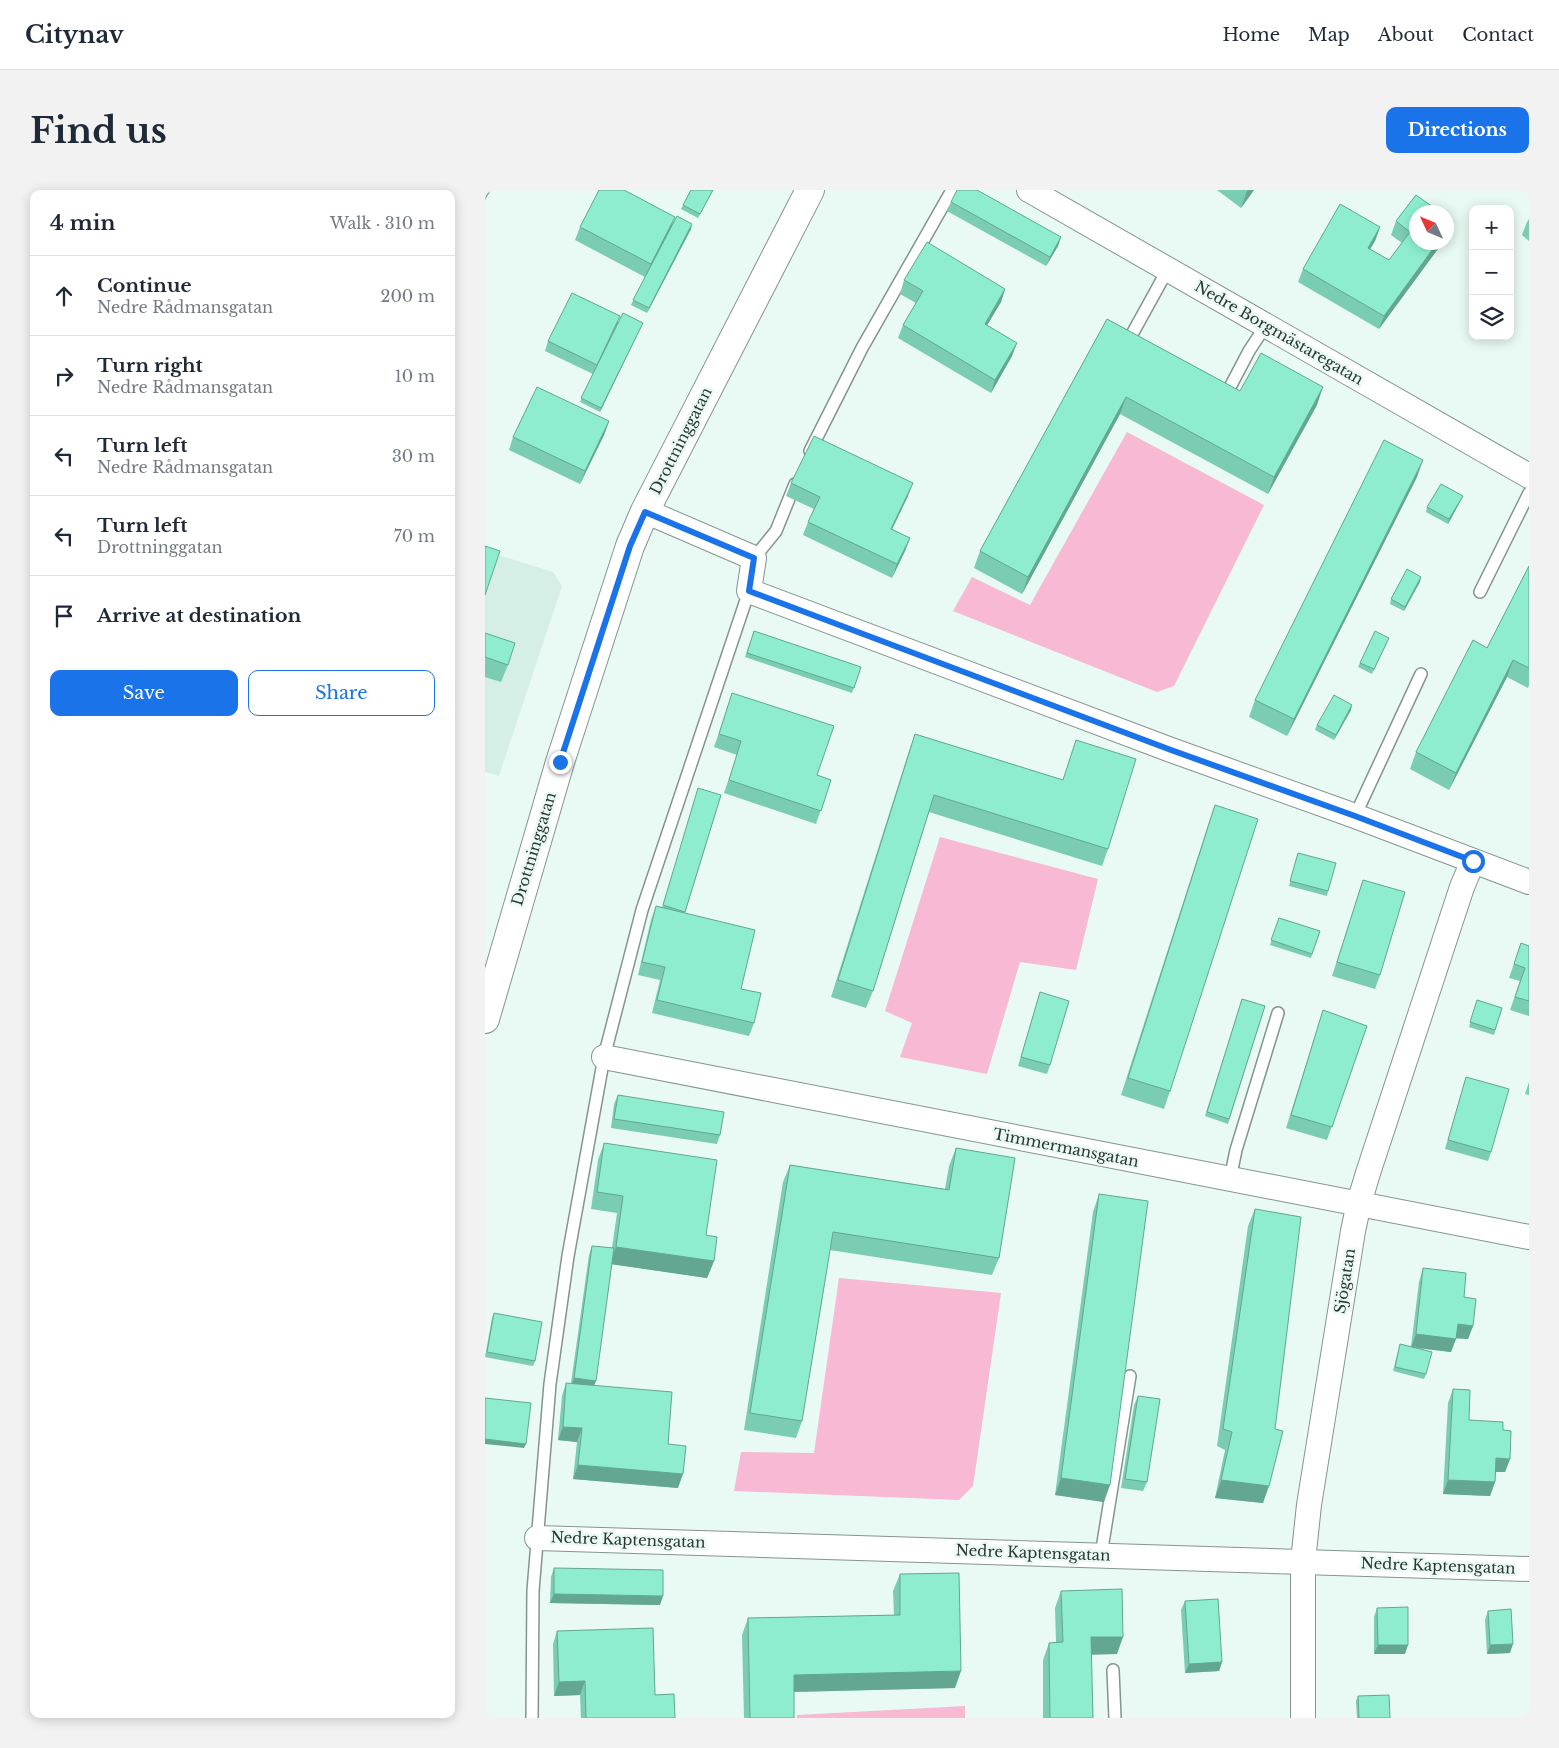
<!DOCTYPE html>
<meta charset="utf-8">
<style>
:root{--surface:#fff;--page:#f2f2f3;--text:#1f2937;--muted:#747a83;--line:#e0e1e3;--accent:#1a73e8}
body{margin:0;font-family:"Libre Baskerville",serif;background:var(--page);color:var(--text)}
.controls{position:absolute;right:15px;top:15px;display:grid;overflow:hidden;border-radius:10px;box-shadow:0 2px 12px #0003}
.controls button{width:45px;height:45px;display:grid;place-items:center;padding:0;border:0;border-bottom:1px solid var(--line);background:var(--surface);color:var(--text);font:25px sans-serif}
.compass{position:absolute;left:924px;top:15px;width:45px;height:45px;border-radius:50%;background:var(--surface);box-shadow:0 2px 12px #0003;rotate:314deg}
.stop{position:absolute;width:15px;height:15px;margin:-11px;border:4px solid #1a73e8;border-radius:50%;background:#fff}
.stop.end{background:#1a73e8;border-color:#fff;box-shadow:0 1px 5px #0008}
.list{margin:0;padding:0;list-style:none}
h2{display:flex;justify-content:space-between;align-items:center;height:65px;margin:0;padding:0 20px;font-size:21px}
h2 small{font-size:16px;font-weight:400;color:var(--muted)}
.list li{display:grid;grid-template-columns:32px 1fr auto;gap:15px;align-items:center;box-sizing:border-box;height:80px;padding:0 20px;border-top:1px solid var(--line)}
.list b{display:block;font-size:19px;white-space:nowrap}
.list p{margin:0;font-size:16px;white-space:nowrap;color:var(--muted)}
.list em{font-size:16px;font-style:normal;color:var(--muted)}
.actions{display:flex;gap:10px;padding:15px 20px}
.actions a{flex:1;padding:11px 0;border:1px solid var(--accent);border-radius:10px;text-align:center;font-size:18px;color:var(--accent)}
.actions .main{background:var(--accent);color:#fff}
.icon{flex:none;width:28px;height:28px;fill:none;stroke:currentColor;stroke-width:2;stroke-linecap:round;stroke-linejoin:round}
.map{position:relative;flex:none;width:1044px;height:1528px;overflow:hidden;border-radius:10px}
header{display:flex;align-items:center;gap:30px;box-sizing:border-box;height:70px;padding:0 25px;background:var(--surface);border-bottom:1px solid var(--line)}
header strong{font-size:24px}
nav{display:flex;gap:28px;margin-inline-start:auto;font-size:18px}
.intro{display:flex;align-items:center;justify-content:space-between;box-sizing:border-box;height:120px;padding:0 30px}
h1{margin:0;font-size:35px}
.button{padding:12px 22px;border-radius:10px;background:var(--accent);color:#fff;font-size:18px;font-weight:700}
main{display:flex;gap:30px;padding:0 30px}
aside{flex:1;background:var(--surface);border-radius:10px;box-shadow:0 2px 12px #0003}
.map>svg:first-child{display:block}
.built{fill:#d5efe6}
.green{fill:#f7b9d3}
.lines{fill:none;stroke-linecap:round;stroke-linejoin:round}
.service-casing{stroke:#84948e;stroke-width:14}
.minor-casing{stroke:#84948e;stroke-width:26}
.tertiary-casing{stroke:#84948e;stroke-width:30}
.service{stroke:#fff;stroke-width:11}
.minor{stroke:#fff;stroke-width:24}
.tertiary{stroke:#fff;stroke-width:28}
.wall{fill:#7accb2}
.shaded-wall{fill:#63a691}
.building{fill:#8eedcf;stroke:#63a691}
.route{stroke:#1a73e8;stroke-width:6}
.labels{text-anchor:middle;stroke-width:5;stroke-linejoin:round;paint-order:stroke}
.street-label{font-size:15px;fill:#2d3432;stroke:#e8faf3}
</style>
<header>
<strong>Citynav</strong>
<nav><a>Home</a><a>Map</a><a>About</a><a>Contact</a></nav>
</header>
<div class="intro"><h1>Find us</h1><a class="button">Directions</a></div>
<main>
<aside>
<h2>4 min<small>Walk · 310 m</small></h2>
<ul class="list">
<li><svg class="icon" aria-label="ahead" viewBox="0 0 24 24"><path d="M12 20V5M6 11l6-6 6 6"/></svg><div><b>Continue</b><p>Nedre Rådmansgatan</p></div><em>200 m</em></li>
<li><svg class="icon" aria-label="right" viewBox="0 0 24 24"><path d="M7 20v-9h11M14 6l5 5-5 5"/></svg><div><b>Turn right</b><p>Nedre Rådmansgatan</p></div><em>10 m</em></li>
<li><svg class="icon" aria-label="left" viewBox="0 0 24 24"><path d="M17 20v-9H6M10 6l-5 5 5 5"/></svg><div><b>Turn left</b><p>Nedre Rådmansgatan</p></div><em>30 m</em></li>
<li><svg class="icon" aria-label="left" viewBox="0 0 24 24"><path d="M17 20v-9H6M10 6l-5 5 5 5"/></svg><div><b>Turn left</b><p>Drottninggatan</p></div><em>70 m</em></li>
<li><svg class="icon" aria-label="arrive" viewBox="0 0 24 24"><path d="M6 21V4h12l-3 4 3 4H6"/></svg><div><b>Arrive at destination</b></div></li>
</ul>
<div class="actions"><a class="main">Save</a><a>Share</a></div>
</aside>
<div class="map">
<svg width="1044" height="1528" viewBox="0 0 1044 1528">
<rect width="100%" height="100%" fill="#e8faf3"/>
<!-- built -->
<polygon class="built" points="0,361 68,382 77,396 14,586 0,582"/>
<!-- green -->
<g class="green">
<polygon points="642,242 779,315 689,496 672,502 468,421 487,387 545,415"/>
<polygon points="455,647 613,689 591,780 535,772 502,884 415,867 427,833 400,821"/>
<polygon points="354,1088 516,1103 488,1296 474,1310 249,1301 256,1262 329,1263"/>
<polygon points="480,1516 480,1528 312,1528 312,1525"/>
</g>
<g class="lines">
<!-- service casing -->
<g class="service-casing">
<g id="service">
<polyline points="640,157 683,79"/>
<polyline points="736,205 743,201 764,161 781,135"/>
<polyline points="325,261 377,158 467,0"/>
<polyline points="269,368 291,341 310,294"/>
<polyline points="995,402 1044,303"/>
<polyline points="870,626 936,484"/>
<polyline points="745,989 751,960 793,823"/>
<polyline points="616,1365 645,1186"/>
<polyline points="628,1480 630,1528"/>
<polyline points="47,1528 48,1401 65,1194 83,1066 119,867 157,720 264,401"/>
</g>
</g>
<!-- minor casing -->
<g class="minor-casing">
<g id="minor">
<polyline points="544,0 1044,286"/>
<polyline points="160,321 269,368 264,401 686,560 870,626 1044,692"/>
<path d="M 119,867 C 427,929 736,985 1044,1047"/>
<polyline points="52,1348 1044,1379"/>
<polyline points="818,1528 818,1371 824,1315 868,1041 874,1013 883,983 977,697 988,671"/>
</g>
</g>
<!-- tertiary casing -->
<g class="tertiary-casing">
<polyline id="tertiary" points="0,829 75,572 145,356 160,321 325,0"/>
</g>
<!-- service -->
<use href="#service" class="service"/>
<!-- minor -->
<use href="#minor" class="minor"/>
<!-- tertiary -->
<use href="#tertiary" class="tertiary"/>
</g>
<!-- wall -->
<g class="wall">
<polygon points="206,0 228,0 213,28 196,19"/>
<polygon points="732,0 769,0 756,18"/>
<polygon points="931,5 932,52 958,52 894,139 813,92 818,79 895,37 890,51 885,59 904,70 917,53 906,45 911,31"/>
<polygon points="466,12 576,47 573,56 561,76 462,21"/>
<polygon points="1044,29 1044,51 1037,45 1042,32"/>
<polygon points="187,35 206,39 162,123 146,115 160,87 90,50 95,37"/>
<polygon points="419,90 520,99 516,112 502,135 527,166 506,203 413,148 418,135 431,113 415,104"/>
<polygon points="622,129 755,201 832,215 783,304 635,224 537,404 489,378 495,361"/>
<polygon points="133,132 156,137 115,222 95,212 108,184 60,161 63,151"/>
<polygon points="124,231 119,245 95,294 24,260 28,247"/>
<polygon points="932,287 802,546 764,527 770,510"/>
<polygon points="306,293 423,306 407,339 425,348 420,361 407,388 318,345 323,332 329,319 301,306"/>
<polygon points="976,310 963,334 941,322 942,317"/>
<polygon points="1044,376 1044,495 1043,498 1022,487 964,600 925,579 931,562 1002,458"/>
<polygon points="936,387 919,421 905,414 906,409"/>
<polygon points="269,441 376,477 367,503 260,467"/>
<polygon points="0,443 23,475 16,492 0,487"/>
<polygon points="902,453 887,484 873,477 875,473"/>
<polygon points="243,516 332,585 346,590 331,634 239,603 252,565 229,557"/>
<polygon points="866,520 849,550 830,540 832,535"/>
<polygon points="430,544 578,590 591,550 623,659 617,676 444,622 388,801 381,818 346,807 424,561"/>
<polygon points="212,603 236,605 200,723 256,799 269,833 264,846 167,823 175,790 153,785 166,730 171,716 177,718"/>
<polygon points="730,615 685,901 679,919 636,905 724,632"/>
<polygon points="813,663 843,701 842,706 804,696"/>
<polygon points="878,690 895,785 890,799 847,786"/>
<polygon points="794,728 835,741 826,768 785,755"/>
<polygon points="1036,753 1044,756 1044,826 1025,820 1035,791 1024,788"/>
<polygon points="555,802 565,875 562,884 533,876"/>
<polygon points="757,809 780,816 743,934 720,926"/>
<polygon points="992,810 1017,818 1009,845 984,837"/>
<polygon points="838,820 882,836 842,950 801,938"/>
<polygon points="981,887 1006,962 1003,971 960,959"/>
<polygon points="1044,892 1044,905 1040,904"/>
<polygon points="133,905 235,945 232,954 126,938 129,914"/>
<polygon points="119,953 221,1045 229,1071 222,1088 127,1074 109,1195 183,1254 193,1298 88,1289 92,1252 73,1250 77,1206 81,1193 86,1193 104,1065 107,1056 127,1058 132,1023 106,1019 113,970"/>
<polygon points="471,958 514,1068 507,1085 345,1060 317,1231 311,1248 259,1240 298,992 305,975 460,999 464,976"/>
<polygon points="614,1004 619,1312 570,1305 608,1022"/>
<polygon points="770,1019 790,1239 778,1313 730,1308 740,1260 732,1256 763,1036"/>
<polygon points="938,1078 979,1107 988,1136 983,1149 971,1148 966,1162 930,1158 941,1184 939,1189 908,1181 915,1154 926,1157 934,1092"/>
<polygon points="9,1123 50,1171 48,1176 0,1167 7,1128"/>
<polygon points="968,1199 984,1230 1018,1240 1025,1269 1020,1282 1011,1282 1010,1292 1005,1306 958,1304 963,1213"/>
<polygon points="653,1206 662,1292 658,1301 636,1298 649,1215"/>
<polygon points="69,1378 175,1415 65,1413 66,1387"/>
<polygon points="415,1384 470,1498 309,1502 309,1528 259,1528 257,1445 263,1428 409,1425 408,1401"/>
<polygon points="576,1401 632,1464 606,1464 608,1528 558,1528 558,1470 564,1453 571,1452 570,1418"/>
<polygon points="700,1411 737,1472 734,1481 700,1483 696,1420"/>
<polygon points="892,1418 920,1464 889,1464 889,1427"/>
<polygon points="1003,1421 1025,1463 1002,1464 1000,1430"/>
<polygon points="72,1441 170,1505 190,1528 96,1528 95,1505 69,1506 68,1454"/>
<polygon points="873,1506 905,1528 872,1528 871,1511"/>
</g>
<!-- shaded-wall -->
<g class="shaded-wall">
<polygon points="3,0 6,0 0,10 0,6"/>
<polygon points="763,0 769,0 756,18 762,1"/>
<polygon points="190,27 185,40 161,87 166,74"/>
<polygon points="968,32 963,45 962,48 962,41"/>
<polygon points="207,34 206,39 162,123 164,118"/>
<polygon points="895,37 890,51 878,71 883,58"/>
<polygon points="576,47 573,56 561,76 565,67"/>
<polygon points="953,52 958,52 894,139 899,126"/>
<polygon points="520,99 516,112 495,147 500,134"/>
<polygon points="158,133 156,137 115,222 116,218"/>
<polygon points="532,153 527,166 506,203 510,190"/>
<polygon points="838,197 832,215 783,304 789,287"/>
<polygon points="641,207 635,224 537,404 543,387"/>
<polygon points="124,231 119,245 95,294 100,281"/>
<polygon points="938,270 932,287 802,546 809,529"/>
<polygon points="428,293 423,306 401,352 406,339"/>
<polygon points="978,306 976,310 963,334 964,329"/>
<polygon points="425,348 420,361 407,388 412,374"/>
<polygon points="936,387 935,392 919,421 920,417"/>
<polygon points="1028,470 1022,487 964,600 971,583"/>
<polygon points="867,515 866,520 849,550 851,545"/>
<polygon points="131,1057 229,1071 222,1088 125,1074"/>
<polygon points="973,1134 988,1136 983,1149 968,1148"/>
<polygon points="931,1144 971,1149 966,1162 926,1157"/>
<polygon points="89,1188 111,1191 107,1200 86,1197"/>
<polygon points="78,1237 97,1238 92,1252 73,1250"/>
<polygon points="0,1249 41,1254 39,1258 0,1254"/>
<polygon points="1011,1268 1025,1269 1020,1282 1007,1282"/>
<polygon points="93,1275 198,1284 193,1298 88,1289"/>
<polygon points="576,1288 625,1295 619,1312 570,1305"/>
<polygon points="736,1290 784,1296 778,1313 730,1308"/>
<polygon points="963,1290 1010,1292 1005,1306 958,1304"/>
<polygon points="69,1404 178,1406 175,1415 65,1413"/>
<polygon points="606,1447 638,1447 632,1464 600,1465"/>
<polygon points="1028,1454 1025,1463 1002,1464 1005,1455"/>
<polygon points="893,1455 923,1455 920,1464 889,1464"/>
<polygon points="737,1472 734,1481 700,1483 704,1474"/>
<polygon points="476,1481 470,1498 302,1502 309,1485"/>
<polygon points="100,1491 95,1505 69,1506 74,1492"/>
</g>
<!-- building -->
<g class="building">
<polygon points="0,0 3,0 0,6"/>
<polygon points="114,0 139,0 190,27 166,74 95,37"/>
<polygon points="206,0 228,0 215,24 198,15"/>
<polygon points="472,0 492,0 576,47 565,67 466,12"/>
<polygon points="931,5 955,22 932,22 932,52 953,52 899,126 818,79 855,14 895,37 883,58 904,70 925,42 911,31"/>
<polygon points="192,26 207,34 164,118 148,110"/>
<polygon points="962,27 968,32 962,41"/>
<polygon points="442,52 520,99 500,134 532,153 510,190 418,135 438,101 419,90"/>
<polygon points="87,103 135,126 112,175 63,151"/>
<polygon points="138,123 158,133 116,218 96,208"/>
<polygon points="622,129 755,201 776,163 838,197 789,287 641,207 543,387 495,361"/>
<polygon points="52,197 124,231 100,281 28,247"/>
<polygon points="329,246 428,293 406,339 425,348 412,374 323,332 335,307 306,293"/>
<polygon points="899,250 938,270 809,529 770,510"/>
<polygon points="956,294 978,306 964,329 942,317"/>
<polygon points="0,356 15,361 0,405"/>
<polygon points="1044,376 1044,478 1028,470 971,583 931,562 988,450 1002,458"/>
<polygon points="922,379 936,387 920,417 906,409"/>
<polygon points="269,441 376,477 369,498 262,463"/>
<polygon points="890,441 904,448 889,479 875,473"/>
<polygon points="0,443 30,453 23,475 0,467"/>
<polygon points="247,503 349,536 332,585 346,590 336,621 244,590 256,551 234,544"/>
<polygon points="849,505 867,515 851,545 832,535"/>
<polygon points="430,544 578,590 591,550 651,569 623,659 449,605 388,801 353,790"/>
<polygon points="213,598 236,605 200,722 178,715"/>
<polygon points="730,615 773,629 685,901 643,888"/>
<polygon points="813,663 851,673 843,701 805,691"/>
<polygon points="878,690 920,702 895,785 852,772"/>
<polygon points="171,716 270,740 256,799 276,803 269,833 172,810 180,777 157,772"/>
<polygon points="794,728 835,741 827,764 786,750"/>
<polygon points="1036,753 1044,756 1044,811 1030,807 1040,778 1029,774"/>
<polygon points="555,802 584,811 565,875 536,867"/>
<polygon points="757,809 780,816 744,929 722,922"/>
<polygon points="992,810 1017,818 1010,840 985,832"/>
<polygon points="838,820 882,836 847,937 806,925"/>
<polygon points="981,887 1024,899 1006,962 963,950"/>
<polygon points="133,905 239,922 235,945 129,929"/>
<polygon points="119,953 232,970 221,1045 232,1047 229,1071 131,1057 138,1006 112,1002"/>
<polygon points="471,958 530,968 514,1068 348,1042 317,1231 265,1223 305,975 464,1000"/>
<polygon points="614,1004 663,1011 625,1295 576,1288"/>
<polygon points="770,1019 816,1027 790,1239 798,1241 784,1296 736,1290 747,1242 738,1239"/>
<polygon points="107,1056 129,1058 111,1191 89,1188"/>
<polygon points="938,1078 981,1083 979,1107 991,1109 988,1136 973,1134 971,1149 931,1144"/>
<polygon points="9,1123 57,1132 50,1171 2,1162"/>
<polygon points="915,1154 947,1162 941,1184 910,1177"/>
<polygon points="81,1193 187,1202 183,1254 201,1256 198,1284 93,1275 97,1238 78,1237"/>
<polygon points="968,1199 985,1200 984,1230 1018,1232 1018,1240 1026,1241 1025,1269 1011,1268 1010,1292 963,1290"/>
<polygon points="653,1206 675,1209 662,1292 640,1289"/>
<polygon points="0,1208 46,1213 41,1254 0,1249"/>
<polygon points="69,1378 178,1380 178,1406 69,1404"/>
<polygon points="474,1383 476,1481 309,1485 309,1528 265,1528 263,1428 415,1425 415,1384"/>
<polygon points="637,1399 638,1447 606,1447 608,1528 565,1528 564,1453 578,1452 576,1401"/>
<polygon points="733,1409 737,1472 704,1474 700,1411"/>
<polygon points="923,1417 923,1455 893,1455 892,1418"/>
<polygon points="1026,1419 1028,1454 1005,1455 1003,1421"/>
<polygon points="168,1438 170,1505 189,1504 190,1528 101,1528 100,1491 74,1492 72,1441"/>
<polygon points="904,1505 905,1528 874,1528 873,1506"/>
</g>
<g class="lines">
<!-- route -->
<polyline class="route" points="75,572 145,356 160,322 269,368 264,401 686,560 870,626 988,671"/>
</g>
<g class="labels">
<!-- street labels -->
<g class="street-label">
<text transform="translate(794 143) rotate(30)" y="5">Nedre Borgmästaregatan</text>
<text transform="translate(196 251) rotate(-63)" y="5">Drottninggatan</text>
<text transform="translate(49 659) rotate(-73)" y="5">Drottninggatan</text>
<text transform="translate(581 958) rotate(11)" y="5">Timmermansgatan</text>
<text transform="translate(860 1091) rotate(-81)" y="5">Sjögatan</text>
<text transform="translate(143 1350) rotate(2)" y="5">Nedre Kaptensgatan</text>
<text transform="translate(548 1363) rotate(2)" y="5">Nedre Kaptensgatan</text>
<text transform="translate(953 1376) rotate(2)" y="5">Nedre Kaptensgatan</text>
</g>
</g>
</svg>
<div class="controls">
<button>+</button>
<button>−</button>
<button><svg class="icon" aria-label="layers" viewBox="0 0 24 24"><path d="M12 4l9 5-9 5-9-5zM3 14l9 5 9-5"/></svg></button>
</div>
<svg class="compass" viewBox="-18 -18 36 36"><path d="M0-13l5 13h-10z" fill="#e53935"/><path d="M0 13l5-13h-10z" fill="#747a83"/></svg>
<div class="stop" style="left:988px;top:671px"></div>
<div class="stop end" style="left:75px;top:572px"></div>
</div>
</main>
